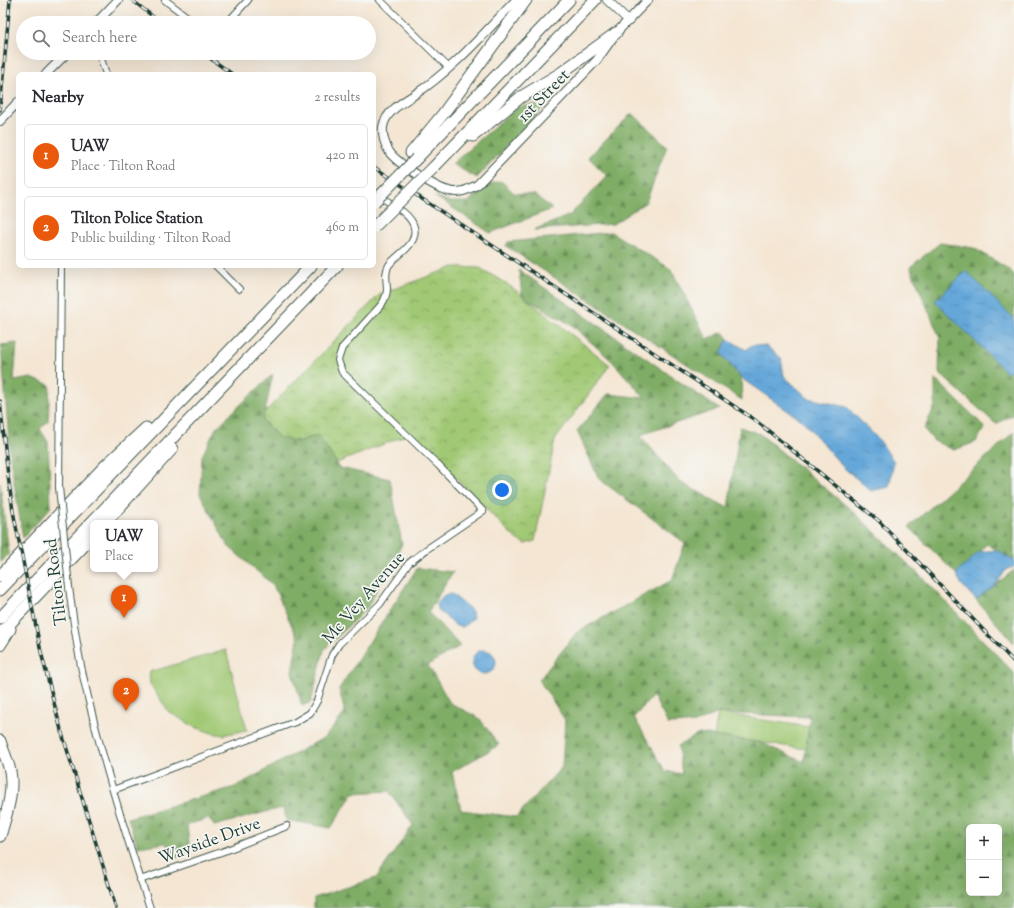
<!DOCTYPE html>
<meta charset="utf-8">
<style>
:root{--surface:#fff;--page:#f2f2f3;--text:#2b2b33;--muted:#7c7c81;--line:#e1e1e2;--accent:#ea580c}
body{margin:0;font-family:"Sorts Mill Goudy",serif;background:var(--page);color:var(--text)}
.controls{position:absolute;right:12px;bottom:12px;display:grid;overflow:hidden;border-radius:6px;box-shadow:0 4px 16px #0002}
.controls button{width:36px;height:36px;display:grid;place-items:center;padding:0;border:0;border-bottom:1px solid var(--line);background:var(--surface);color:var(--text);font:20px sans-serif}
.you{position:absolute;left:502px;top:490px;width:14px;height:14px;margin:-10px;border:3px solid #fff;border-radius:50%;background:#1a73e8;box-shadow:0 0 0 6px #1a73e833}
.badge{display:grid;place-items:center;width:26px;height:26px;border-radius:50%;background:var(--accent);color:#fff;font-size:13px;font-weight:700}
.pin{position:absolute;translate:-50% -33px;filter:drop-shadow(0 1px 2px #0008)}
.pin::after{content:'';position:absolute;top:21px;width:14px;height:12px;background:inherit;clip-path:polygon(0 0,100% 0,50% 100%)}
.popup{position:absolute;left:90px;top:520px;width:68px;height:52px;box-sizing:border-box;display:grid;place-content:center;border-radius:6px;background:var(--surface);filter:drop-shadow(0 1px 3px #0005);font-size:13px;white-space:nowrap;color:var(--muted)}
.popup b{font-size:15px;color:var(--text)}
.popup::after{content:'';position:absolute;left:50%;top:100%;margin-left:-8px;border:8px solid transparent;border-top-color:var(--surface)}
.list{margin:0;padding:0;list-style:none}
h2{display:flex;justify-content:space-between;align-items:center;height:52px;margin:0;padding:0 16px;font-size:17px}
h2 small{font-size:13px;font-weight:400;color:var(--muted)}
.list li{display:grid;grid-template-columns:26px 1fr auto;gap:12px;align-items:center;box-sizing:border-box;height:64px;margin:0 8px 8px;padding:0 8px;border:1px solid var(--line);border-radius:6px}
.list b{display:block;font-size:15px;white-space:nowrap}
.list p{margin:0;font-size:13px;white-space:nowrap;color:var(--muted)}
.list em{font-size:13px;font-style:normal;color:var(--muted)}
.icon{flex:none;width:22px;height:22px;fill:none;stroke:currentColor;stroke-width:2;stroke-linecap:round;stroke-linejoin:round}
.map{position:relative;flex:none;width:1014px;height:908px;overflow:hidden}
.search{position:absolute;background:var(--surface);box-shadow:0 4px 16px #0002;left:16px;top:16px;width:360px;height:44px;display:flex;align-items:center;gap:10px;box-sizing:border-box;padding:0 14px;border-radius:22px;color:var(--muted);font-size:15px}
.panel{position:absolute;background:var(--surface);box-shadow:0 4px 16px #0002;left:16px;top:72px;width:360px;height:196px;border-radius:6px}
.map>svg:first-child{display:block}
.grass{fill:#a1c974;stroke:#608354}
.forest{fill:url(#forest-firs);stroke:#50754d;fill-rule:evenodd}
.park{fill:url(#park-crowns);stroke:#608354}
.water{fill:url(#water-ripples);stroke:#427286}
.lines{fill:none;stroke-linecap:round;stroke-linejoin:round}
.street-casing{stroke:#3f564c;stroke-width:8}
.secondary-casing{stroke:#3f564c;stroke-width:10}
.highway-casing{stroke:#3f564c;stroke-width:13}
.street{stroke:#fff;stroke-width:6}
.secondary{stroke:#fff;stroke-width:8}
.highway{stroke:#fff;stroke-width:11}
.rail-casing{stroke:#1f3d34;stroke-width:3.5}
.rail{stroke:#f6f6f2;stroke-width:2;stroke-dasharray:6;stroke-linecap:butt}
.street-bridge-casing{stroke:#3f564c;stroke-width:8;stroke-linecap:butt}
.highway-bridge-casing{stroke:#3f564c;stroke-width:13;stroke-linecap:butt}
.street-bridge{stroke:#fff;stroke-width:6}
.highway-bridge{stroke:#fff;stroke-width:11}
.labels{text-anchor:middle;stroke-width:3.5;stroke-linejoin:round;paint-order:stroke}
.street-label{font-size:17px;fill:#1f3d34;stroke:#f6f6f2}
</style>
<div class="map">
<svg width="1014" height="908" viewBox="0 0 1014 908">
<defs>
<pattern id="forest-firs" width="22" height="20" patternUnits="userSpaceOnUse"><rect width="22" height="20" fill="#80ad66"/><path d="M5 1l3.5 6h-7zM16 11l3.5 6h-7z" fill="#688e55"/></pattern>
<pattern id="park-crowns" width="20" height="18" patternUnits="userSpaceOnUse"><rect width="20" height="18" fill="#a1c974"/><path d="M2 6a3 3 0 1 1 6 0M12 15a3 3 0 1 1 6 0" fill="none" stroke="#83a460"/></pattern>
<pattern id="water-ripples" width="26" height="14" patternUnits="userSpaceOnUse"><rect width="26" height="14" fill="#65a7d9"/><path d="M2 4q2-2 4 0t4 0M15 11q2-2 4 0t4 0" fill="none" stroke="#5389b1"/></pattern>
</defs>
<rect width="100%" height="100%" fill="#f6f6f2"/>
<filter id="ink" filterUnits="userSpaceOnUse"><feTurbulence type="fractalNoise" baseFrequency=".025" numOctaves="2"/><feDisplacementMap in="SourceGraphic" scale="8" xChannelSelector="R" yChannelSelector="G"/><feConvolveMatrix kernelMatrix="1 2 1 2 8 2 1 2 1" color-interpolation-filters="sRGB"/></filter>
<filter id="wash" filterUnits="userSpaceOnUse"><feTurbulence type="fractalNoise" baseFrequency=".012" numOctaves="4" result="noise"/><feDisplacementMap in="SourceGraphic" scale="16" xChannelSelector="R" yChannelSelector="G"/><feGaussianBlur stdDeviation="0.9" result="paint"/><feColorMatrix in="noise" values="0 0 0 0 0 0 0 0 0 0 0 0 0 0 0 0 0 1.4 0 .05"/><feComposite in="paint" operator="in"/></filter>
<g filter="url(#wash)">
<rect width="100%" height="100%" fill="#f4e6d3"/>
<!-- grass -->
<g class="grass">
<polygon points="226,650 247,730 223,735 212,733 195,727 169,712 150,684 149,672"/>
<polygon points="718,713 809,727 806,749 714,736"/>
</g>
<!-- forest -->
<g class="forest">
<polygon points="536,104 542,109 477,178 452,164 517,107"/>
<polygon points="632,113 667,146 646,202 613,224 534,230 570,215 607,176 588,157"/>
<polygon points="501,181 514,193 535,195 552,209 490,233 435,196 450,202 468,202 487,185"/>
<polygon points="611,232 671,269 707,339 723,332 728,339 721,353 741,378 742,400 506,246 508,242"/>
<polygon points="940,243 974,248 1010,270 1014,275 1014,319 966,271 1007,373 1014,366 1014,414 996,424 939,373 940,338 910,267"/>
<path d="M 519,270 L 719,409 L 640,435 L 680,482 L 728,508 L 740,427 L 760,434 L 855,513 L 928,583 L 1014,673 L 1014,908 L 314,908 L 314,898 L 376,878 L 413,825 L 389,791 L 353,793 L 331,828 L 286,820 L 283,808 L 269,811 L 214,826 L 209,818 L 187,825 L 190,851 L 176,858 L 166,843 L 138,847 L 128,818 L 235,787 L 325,737 L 345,713 L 339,689 L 417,568 L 453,572 L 428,612 L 460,646 L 428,665 L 450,703 L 479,718 L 499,745 L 452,772 L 461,810 L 516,817 L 562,767 L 565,720 L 539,680 L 577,632 L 672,580 L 685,543 L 599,479 L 577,431 L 608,394 L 645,398 L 612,361 L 573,326 L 522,296 ZM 653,696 L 668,724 L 695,723 L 718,713 L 810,717 L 804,762 L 759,742 L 699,734 L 678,746 L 682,774 L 665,771 L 634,717 ZM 969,827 L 999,827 L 999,893 L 969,893 Z"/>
<polygon points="17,343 14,381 31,378 50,385 48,421 40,429 48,442 51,507 23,538 11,464 1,345"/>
<path d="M 273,374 L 263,420 C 270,432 285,442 300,441 C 306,440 312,437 318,435 L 340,468 L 390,479 L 402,544 L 367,608 L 324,650 L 311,702 L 302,706 L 292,671 L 298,639 L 273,585 L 228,546 L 200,494 L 202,456 L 216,428 Z"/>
<polygon points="935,379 985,427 976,442 954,450 934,441 924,429 935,406"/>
<polygon points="1014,432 1014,561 987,544 956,574 909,527"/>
<polygon points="0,483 9,554 0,562"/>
<polygon points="1014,570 1014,643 976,600"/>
</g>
<!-- park -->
<polygon class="park" points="454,267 480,268 510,286 610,365 555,440 535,541 525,544 516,539 411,433 337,463 318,435 299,441 280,438 263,420 264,413 380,294"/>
<!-- water -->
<g class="water">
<polygon points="966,271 1014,319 1014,366 1007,373 935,301"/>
<polygon points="728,339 746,350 752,345 766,346 781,358 784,376 808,398 847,407 880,441 894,462 889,487 871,491 843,467 804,422 741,378 721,353"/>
<polygon points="997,550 1014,561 1014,567 1007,569 995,585 976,600 962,585 956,574 979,552"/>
<polygon points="452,594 472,611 473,618 463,627 456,626 438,610 437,603 444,595"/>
<circle cx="484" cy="662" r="12"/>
</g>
</g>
<g filter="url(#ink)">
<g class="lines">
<!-- street casing -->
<g class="street-casing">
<g id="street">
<polyline points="165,0 195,23"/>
<polyline points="380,0 449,68"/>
<polyline points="227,23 248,0"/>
<polyline points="99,53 106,74"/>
<polyline points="216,266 239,289"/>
<polyline points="59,487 61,266"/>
<path d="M 69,587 C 73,618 77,650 84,680 C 101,757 125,833 150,908"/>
<path d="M 113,790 L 295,722 L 310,713 L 317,701 L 332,655 L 339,644 L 380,604 L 409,563 L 427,549 L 483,511 L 438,465 L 342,372 L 338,360 L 342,348 L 382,304 C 385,299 387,295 387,289 C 387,281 384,273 389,265 C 395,257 405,252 411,243 C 426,219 391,204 374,193"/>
<polyline points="140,880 227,850 287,826"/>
</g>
</g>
<!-- secondary casing -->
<g class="secondary-casing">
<g id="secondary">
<path d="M 516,0 C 484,33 453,70 414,95 C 403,102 385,112 383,127 C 382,135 385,146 390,153 C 399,164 435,188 449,191 C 460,194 467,190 477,185 L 597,60 L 616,33 L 648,0"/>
<polyline points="607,0 629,21"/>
<polyline points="96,23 118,0"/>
<polyline points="46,74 67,53"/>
<polyline points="0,121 18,102"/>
</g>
</g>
<!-- highway casing -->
<g class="highway-casing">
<g id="highway">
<polyline points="473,136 521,97 561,73 616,33"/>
<polyline points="411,153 443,114 526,0"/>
<polyline points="417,158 569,0"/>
<polyline points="433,168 595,0"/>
<polyline points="105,523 172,449"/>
<polyline points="0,576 106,465 146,428"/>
<polyline points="0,590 311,266"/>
<polyline points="0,618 337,266"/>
<polyline points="0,634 93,536"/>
<polyline points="0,645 10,629"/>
<path d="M 0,741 C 3,751 8,761 10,771 C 14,793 6,815 0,836"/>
</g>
</g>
<!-- street -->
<use href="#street" class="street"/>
<!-- secondary -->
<use href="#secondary" class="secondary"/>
<!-- highway -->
<use href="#highway" class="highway"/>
<!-- rail casing -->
<g class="rail-casing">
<g id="rail">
<polyline points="132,0 161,23"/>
<polyline points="203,53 232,74"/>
<polyline points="0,110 10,0"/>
<polyline points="374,167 755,420 879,521 1014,662"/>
<polyline points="0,401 8,476 13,511 41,652 61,730 116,908"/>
</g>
</g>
<!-- rail -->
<use href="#rail" class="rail"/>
<!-- street-bridge casing -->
<g class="street-bridge-casing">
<polyline id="street-bridge" points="59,487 69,587"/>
</g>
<!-- highway-bridge casing -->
<g class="highway-bridge-casing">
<g id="highway-bridge">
<polyline points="374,202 417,158"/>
<polyline points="374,227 433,168"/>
</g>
</g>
<!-- street-bridge -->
<use href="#street-bridge" class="street-bridge"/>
<!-- highway-bridge -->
<use href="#highway-bridge" class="highway-bridge"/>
</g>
</g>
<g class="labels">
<!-- street labels -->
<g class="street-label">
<text transform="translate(543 95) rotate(-46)" y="6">1st Street</text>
<text transform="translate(55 582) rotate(-97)" y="6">Tilton Road</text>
<text transform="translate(363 597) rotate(-49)" y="6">Mc Vey Avenue</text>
<text transform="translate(209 840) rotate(-20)" y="6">Wayside Drive</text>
</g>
</g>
</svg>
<div class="controls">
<button>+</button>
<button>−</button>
</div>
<div class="you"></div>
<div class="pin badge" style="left:124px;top:618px">1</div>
<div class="popup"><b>UAW</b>Place</div>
<div class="pin badge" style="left:126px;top:711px">2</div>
<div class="search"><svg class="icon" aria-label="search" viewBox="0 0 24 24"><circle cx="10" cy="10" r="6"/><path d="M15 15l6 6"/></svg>Search here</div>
<section class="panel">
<h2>Nearby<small>2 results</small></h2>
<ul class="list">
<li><span class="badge">1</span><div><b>UAW</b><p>Place · Tilton Road</p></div><em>420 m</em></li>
<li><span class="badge">2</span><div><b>Tilton Police Station</b><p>Public building · Tilton Road</p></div><em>460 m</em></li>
</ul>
</section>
</div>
